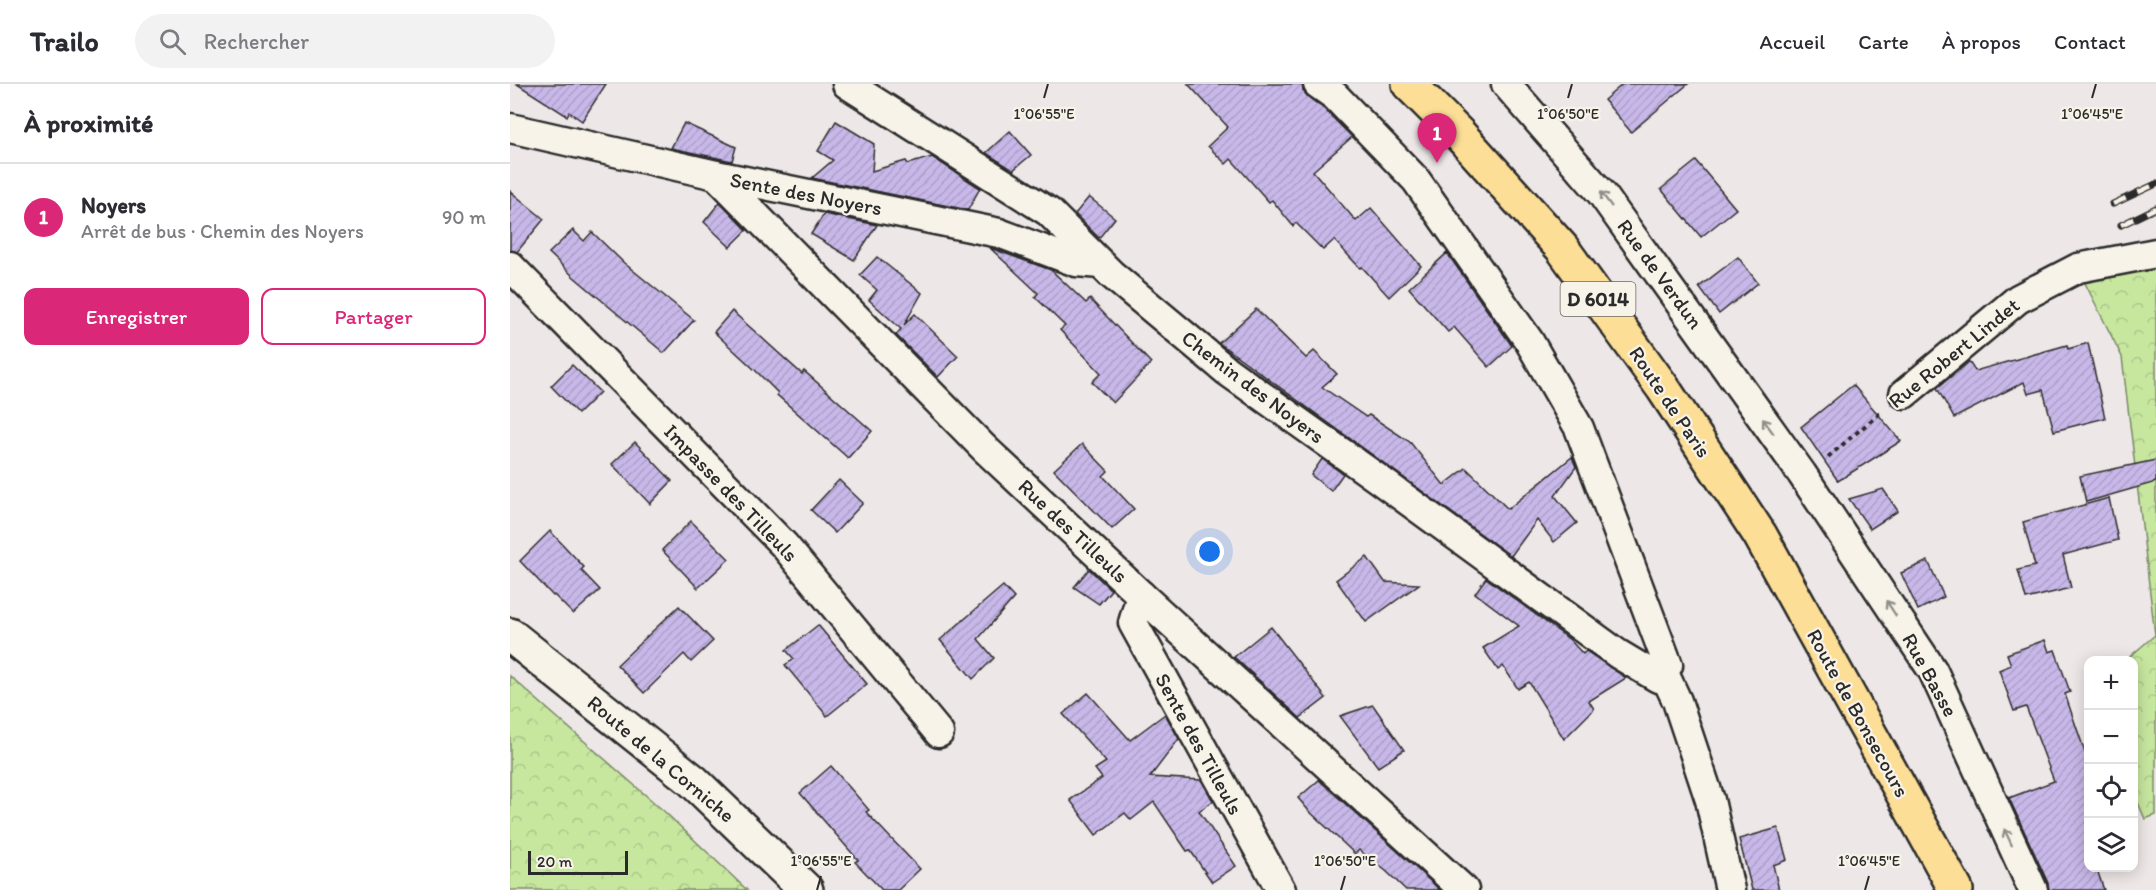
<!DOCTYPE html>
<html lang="fr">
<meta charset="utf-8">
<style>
:root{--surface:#fff;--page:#f2f2f3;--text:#2b2b33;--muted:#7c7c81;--line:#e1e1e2;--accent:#db2777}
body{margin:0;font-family:Itim,sans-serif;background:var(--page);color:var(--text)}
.controls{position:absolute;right:18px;bottom:18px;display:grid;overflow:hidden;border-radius:12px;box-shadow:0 3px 15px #0003}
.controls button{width:54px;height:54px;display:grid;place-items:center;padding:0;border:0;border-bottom:2px solid var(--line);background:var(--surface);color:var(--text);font:30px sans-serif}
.scale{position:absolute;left:18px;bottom:15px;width:100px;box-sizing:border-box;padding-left:6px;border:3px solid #2b2b2b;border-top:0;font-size:16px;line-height:21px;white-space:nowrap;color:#2b2b2b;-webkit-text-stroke:4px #f7f3e8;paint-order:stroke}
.you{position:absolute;left:700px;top:468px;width:21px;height:21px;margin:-15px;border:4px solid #fff;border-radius:50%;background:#1a73e8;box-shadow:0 0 0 9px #1a73e833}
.badge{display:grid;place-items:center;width:39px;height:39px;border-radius:50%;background:var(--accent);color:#fff;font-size:20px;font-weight:700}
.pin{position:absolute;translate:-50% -50px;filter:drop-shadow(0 2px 3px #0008)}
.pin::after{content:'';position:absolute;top:32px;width:21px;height:18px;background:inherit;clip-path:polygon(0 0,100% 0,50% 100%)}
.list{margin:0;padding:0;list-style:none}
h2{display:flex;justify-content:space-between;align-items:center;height:78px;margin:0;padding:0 24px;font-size:26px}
h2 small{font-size:20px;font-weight:400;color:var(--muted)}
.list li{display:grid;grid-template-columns:39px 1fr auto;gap:18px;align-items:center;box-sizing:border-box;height:108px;padding:0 24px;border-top:2px solid var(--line)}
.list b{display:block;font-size:22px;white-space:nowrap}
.list p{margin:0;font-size:20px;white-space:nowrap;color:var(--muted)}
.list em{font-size:20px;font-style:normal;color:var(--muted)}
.actions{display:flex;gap:12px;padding:18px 24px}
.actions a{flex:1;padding:14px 0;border:2px solid var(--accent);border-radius:12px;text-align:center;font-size:21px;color:var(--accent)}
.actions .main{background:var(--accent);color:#fff}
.icon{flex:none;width:33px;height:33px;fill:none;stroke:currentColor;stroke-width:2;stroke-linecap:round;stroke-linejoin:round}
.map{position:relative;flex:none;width:1646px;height:806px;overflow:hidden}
header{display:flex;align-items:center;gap:36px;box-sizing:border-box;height:84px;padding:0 30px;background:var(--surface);border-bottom:2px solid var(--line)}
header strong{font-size:28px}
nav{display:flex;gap:33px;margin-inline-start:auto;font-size:21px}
.search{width:420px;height:54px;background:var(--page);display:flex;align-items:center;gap:15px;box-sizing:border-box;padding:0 21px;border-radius:33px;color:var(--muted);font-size:22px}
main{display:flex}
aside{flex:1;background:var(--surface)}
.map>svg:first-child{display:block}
.forest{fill:url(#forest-crowns);stroke:#798965;stroke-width:1.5}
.building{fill:url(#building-hatch);stroke:#2b2b2b;stroke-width:1.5}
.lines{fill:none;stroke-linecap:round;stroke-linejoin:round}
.minor-casing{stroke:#2b2b2b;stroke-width:33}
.tertiary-casing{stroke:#2b2b2b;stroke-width:38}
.primary-casing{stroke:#2b2b2b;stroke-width:38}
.path{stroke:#2b2b2b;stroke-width:4;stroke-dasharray:4.5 4.5;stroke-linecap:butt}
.minor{stroke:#f7f3e8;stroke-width:28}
.tertiary{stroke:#f7f3e8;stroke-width:33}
.primary{stroke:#fcde96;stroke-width:33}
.rail-casing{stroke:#2b2b2b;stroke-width:7}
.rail{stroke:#f7f3e8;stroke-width:4.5;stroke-dasharray:14;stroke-linecap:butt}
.oneway{stroke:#918f8a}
.ticks{fill:none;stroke:#2b2b2b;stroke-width:2}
.labels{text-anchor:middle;stroke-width:4.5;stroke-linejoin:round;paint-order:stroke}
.shield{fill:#f7f3e8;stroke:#686764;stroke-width:1.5}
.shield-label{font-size:20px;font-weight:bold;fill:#2b2b2b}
.street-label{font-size:21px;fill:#2b2b2b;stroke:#f7f3e8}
.ticks-label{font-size:15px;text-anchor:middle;fill:#2b2b2b;stroke:#f7f3e8;stroke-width:4.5;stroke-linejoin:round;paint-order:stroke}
</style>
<header>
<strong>Trailo</strong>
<div class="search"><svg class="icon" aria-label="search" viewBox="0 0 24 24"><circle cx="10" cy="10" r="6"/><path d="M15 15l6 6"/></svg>Rechercher</div>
<nav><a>Accueil</a><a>Carte</a><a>À propos</a><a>Contact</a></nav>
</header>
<main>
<aside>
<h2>À proximité<small></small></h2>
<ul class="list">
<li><span class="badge">1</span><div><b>Noyers</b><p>Arrêt de bus · Chemin des Noyers</p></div><em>90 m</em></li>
</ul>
<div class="actions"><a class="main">Enregistrer</a><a>Partager</a></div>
</aside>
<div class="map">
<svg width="1646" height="806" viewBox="0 0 1646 806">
<defs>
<pattern id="forest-crowns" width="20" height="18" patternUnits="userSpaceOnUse" patternTransform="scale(1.5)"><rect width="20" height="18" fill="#c7e79f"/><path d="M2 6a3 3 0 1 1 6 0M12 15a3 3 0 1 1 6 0" fill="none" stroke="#abc689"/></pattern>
<pattern id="building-hatch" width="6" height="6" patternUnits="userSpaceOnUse" patternTransform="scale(1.5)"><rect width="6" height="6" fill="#c8b8e9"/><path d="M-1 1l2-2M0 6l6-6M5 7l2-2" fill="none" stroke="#ac9ec8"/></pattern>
</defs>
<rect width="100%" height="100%" fill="#eee7e8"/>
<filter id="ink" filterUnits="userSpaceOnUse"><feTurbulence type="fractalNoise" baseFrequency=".0167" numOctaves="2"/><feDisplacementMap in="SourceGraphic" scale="12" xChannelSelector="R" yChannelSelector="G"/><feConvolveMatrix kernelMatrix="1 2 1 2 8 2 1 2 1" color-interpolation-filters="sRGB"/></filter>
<g filter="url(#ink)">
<!-- forest -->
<g class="forest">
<polygon points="1646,169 1646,731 1635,735 1624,709 1624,576 1616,576 1645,551 1612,273 1568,185"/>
<polygon points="0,592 156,729 237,806 0,806"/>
</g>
<!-- building -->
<g class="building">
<polygon points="7,0 96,0 72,37 59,28 57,32"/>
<polygon points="678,0 792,0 793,7 798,13 814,25 842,53 803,87 846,137 861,124 911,182 879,213 852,183 850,184 824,156 813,166 786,139 783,142 762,116 759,118 721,75 716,80 698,62 718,43"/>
<polygon points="1113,0 1178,0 1121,48 1094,16"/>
<polygon points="326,37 364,60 362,87 396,77 398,80 422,73 470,104 458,126 302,94 323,76 308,67"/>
<polygon points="174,39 226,63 222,77 161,64"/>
<polygon points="500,47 521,71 503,86 476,69"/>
<polygon points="1186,77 1226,125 1191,153 1151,105"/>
<polygon points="0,107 34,135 7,168 0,166"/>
<polygon points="579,113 605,134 589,154 565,130"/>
<polygon points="210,118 237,146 220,163 194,138"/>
<polygon points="314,130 367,141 344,176 301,150"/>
<polygon points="63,146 74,157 82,148 114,179 184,236 154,269 64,193 39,169"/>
<polygon points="480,164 541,186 576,219 580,215 641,279 603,319 582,298 591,289 550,246 555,242 525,213 528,209"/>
<polygon points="937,169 1002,262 979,283 944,243 938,248 899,204"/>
<polygon points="367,173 412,209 394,241 405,230 448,272 428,293 386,251 391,245 359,216 367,206 350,191"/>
<polygon points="1228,173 1248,199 1209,230 1189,203"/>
<polygon points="746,225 796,274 804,267 827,290 812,303 856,333 859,331 900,358 934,401 956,384 998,425 1062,373 1066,383 1045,412 1067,439 1044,458 1027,436 1001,472 709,259"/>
<polygon points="222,227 292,290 294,287 362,347 338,374 267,311 268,309 246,287 204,248"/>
<polygon points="1578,259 1595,334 1544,347 1533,306 1518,310 1514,298 1444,334 1427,304 1459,278 1465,287 1557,261 1558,265"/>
<polygon points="62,281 90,308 68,330 41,302"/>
<polygon points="1343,301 1391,357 1328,397 1291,343"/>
<polygon points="125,358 162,397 140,420 102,380"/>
<polygon points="572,360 598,387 593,392 624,425 602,445 544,386"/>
<polygon points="812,375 833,390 821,407 801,391"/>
<polygon points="1646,376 1646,398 1576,418 1570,392"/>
<polygon points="329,396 353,419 325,449 301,426"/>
<polygon points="1373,405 1388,427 1360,445 1339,415"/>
<polygon points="1599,414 1608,456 1553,471 1561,504 1516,515 1508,486 1525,482 1513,438"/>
<polygon points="181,437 219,475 188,504 152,466"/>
<polygon points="40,447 74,483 71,486 90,506 63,530 44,511 43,512 10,477"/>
<polygon points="857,473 875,498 909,500 856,538 826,496"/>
<polygon points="1418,477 1434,513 1408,526 1391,489"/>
<polygon points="579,485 601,506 589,520 564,503"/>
<polygon points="976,494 1060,556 1073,570 1076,567 1116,594 1079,617 1084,625 1054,655 1019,598 1008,605 993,582 988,586 973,564 1009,542 965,509"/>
<polygon points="493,502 504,514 468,555 484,574 463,595 430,556"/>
<polygon points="169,522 203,557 181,578 174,570 134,609 107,581"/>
<polygon points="308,541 357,600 317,632 275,581 284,575 276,566"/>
<polygon points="761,543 816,614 790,634 724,573"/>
<polygon points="1535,556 1539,568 1545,566 1560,608 1555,610 1578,677 1578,783 1586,783 1594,806 1539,806 1538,799 1499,714 1544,697 1516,623 1504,627 1489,586 1501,581 1497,570"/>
<polygon points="578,609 620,656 655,630 669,655 640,693 691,696 703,717 689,727 726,782 702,798 680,766 677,767 644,718 621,736 615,729 586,751 560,716 592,694 585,685 596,678 553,630"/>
<polygon points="863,621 894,666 868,683 830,632"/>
<polygon points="321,682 359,726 356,728 410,785 388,806 372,806 345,778 348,776 290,709"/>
<polygon points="809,696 930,806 896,806 876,787 849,766 845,770 799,727 788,714"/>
<polygon points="1268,744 1277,776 1263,781 1269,806 1242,806 1229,755"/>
</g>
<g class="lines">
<!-- minor casing -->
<g class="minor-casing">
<g id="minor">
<polyline points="337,0 539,128 601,190 717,287 867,394 1108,570 1148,594 1158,581 1069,344 1019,257 906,96 825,12 808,0"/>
<polyline points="996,0 1092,110 1292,390 1423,587 1523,806"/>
<polyline points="0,44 206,91 489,149 566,178 591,180"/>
<polyline points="206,91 474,364 631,511 954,806"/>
<polyline points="0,182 274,461 429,649"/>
<polyline points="1394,310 1508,215 1568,184 1646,169"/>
<polyline points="631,511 623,539 771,806"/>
<polyline points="1153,587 1167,617 1200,716 1220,806"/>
</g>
</g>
<!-- tertiary casing -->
<g class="tertiary-casing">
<polyline id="tertiary" points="0,551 183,697 296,806"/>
</g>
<!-- primary casing -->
<g class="primary-casing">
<polyline id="primary" points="899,0 950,51 1052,164 1153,304 1250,451 1446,806"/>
</g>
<!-- path -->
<polyline class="path" points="1318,373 1370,329"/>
<!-- minor -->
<use href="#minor" class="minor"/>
<!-- tertiary -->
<use href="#tertiary" class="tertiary"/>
<!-- primary -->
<use href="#primary" class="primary"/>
<!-- rail casing -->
<g class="rail-casing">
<g id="rail">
<polyline points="1603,120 1646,100"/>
<polyline points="1611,141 1646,124"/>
</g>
</g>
<!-- rail -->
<use href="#rail" class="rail"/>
</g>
<!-- one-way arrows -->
<defs><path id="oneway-shaft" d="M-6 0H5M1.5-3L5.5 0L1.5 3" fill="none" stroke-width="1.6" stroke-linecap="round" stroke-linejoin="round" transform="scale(1.5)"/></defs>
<g class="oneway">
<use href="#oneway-shaft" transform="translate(1096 115) rotate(-127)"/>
<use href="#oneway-shaft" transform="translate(1258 342) rotate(-126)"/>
<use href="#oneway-shaft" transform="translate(1381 524) rotate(-123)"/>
<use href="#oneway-shaft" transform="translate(1498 753) rotate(-115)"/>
</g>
</g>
<!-- ticks -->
<path class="ticks" d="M 534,14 L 538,0M 1058,14 L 1062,0M 1582,14 L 1586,0M 307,806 L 311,792M 831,806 L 835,792M 1355,806 L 1359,792"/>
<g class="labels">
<!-- shield labels -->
<rect class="shield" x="1050.5" y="198" width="75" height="34" rx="4.5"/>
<g class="shield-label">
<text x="1088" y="222">D 6014</text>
</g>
<!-- street labels -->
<g class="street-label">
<text transform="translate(296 110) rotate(11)" y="7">Sente des Noyers</text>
<text transform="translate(1150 190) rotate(54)" y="7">Rue de Verdun</text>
<text transform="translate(1444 269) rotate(-39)" y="7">Rue Robert Lindet</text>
<text transform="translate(743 303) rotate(37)" y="7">Chemin des Noyers</text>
<text transform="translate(1160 318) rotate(56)" y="7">Route de Paris</text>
<text transform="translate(221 409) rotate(46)" y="7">Impasse des Tilleuls</text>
<text transform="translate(563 447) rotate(43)" y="7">Rue des Tilleuls</text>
<text transform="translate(1420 591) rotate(61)" y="7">Rue Basse</text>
<text transform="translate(1348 629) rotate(61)" y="7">Route de Bonsecours</text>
<text transform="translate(689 660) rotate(61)" y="7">Sente des Tilleuls</text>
<text transform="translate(151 675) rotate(40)" y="7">Route de la Corniche</text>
</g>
</g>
<g class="ticks-label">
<text x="534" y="35">1°06'55"E</text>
<text x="1058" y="35">1°06'50"E</text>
<text x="1582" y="35">1°06'45"E</text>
<text x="311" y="782">1°06'55"E</text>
<text x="835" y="782">1°06'50"E</text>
<text x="1359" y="782">1°06'45"E</text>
</g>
</svg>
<div class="controls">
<button>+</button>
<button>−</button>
<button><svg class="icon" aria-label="locate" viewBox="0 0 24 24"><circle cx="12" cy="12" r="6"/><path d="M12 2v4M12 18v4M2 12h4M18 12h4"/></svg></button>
<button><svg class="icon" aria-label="layers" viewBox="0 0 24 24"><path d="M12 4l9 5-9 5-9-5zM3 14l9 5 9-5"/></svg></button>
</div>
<div class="scale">20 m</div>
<div class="you"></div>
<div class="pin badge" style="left:927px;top:79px">1</div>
</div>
</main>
